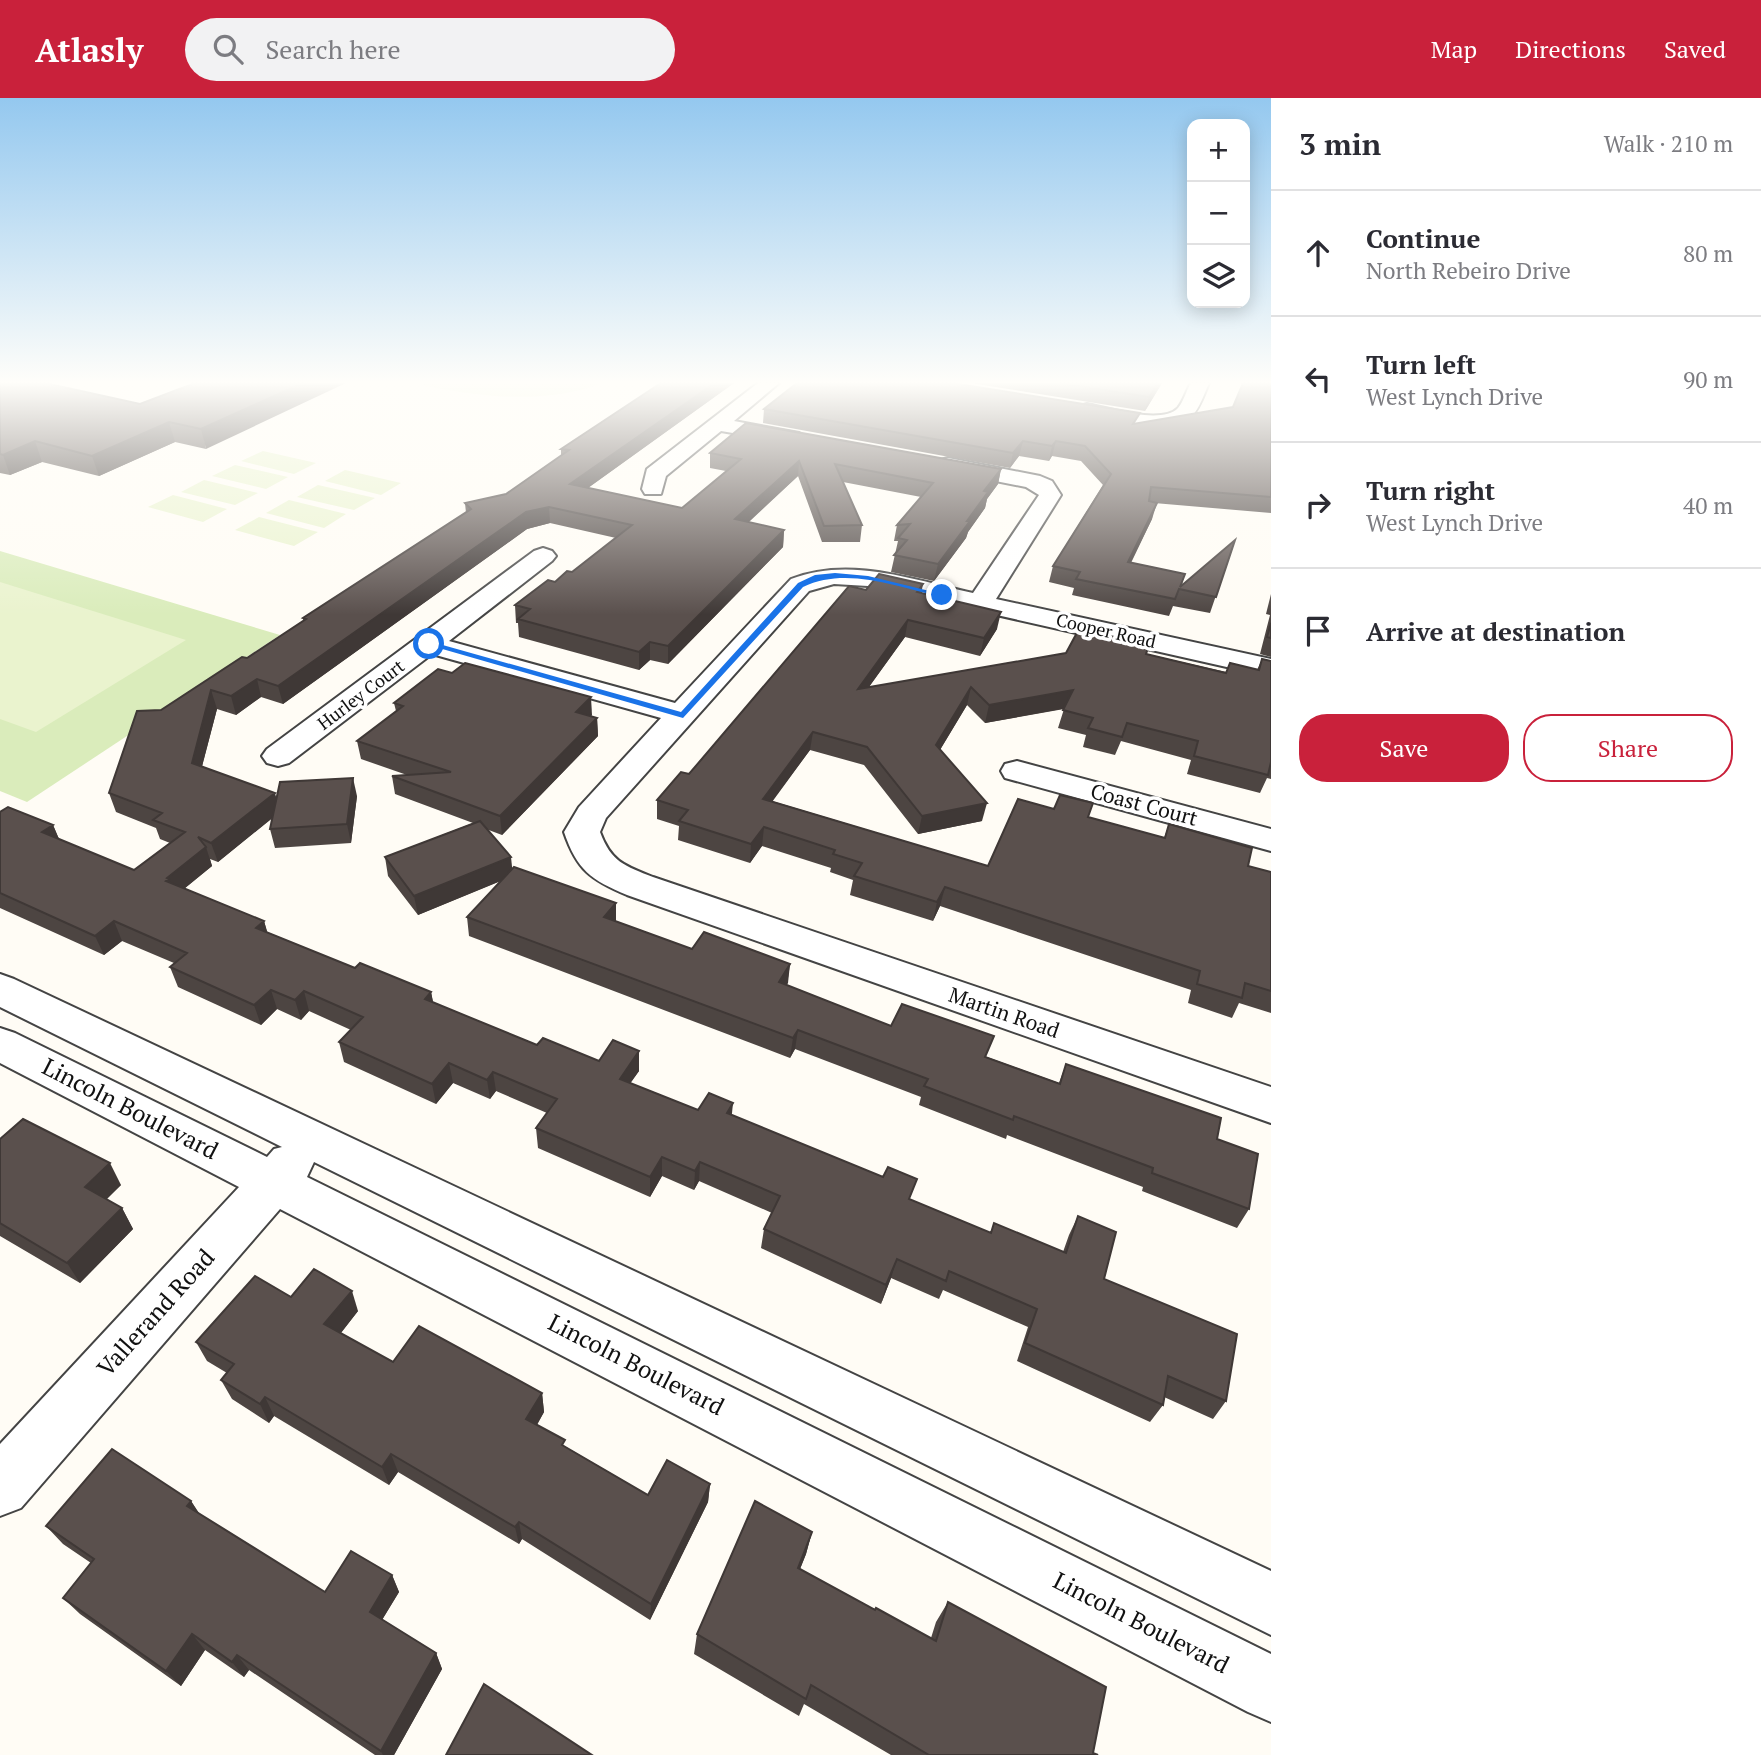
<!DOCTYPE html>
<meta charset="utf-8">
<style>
:root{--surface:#fff;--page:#f2f2f3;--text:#2b2b33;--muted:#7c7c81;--line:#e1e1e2;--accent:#c9213b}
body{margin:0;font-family:"PT Serif",serif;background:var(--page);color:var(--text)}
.controls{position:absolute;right:21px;top:21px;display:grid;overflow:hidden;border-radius:14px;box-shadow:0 4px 18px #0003}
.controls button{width:63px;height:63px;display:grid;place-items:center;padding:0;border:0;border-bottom:2px solid var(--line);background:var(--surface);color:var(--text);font:35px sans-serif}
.stop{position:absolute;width:21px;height:21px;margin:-16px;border:5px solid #1a73e8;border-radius:50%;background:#fff}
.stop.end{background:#1a73e8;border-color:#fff;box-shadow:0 2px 7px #0008}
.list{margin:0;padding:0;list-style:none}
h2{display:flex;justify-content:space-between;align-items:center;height:91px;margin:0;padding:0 28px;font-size:30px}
h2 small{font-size:23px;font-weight:400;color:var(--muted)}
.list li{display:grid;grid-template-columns:46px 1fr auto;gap:21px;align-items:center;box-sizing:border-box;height:126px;padding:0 28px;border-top:2px solid var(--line)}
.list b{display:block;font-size:26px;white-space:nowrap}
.list p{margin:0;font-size:23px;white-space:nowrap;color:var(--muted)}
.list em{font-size:23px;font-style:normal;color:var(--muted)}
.actions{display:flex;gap:14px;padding:21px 28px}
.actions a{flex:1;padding:16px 0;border:2px solid var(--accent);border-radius:28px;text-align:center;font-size:24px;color:var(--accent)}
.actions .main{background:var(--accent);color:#fff}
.icon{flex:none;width:38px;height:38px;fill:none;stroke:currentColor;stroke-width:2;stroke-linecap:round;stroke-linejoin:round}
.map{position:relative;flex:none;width:1271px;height:1657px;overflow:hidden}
header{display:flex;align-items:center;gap:42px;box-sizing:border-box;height:98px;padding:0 35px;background:var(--accent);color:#fff}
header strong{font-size:33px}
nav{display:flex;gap:38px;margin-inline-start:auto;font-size:24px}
.search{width:490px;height:63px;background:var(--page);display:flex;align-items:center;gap:18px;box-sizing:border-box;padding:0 24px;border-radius:38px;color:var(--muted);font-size:26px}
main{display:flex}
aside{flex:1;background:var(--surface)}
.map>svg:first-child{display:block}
.green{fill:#daecbb}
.pitch{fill:#eaf3ce}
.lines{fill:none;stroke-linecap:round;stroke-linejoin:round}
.minor-casing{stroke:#444;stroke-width:4}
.minor{fill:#fff;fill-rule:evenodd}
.wall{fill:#4d4542}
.shaded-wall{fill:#3f3836}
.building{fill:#5a504d;stroke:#3f3836;stroke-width:2}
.route{fill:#1a73e8}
.labels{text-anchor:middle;stroke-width:7;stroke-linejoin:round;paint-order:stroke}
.far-street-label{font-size:18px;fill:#111;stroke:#fff}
.street-label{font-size:21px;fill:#111;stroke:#fff}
.near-street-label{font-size:24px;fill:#111;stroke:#fff}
</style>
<header>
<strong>Atlasly</strong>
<div class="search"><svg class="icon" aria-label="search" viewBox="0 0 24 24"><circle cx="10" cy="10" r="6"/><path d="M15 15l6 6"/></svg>Search here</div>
<nav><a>Map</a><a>Directions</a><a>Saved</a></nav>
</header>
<main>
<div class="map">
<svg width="1271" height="1657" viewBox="0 0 1271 1657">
<rect width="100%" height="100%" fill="#fffcf5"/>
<!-- green -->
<polygon class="green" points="0,453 280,537 27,704 0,693"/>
<!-- pitch -->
<g class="pitch">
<path d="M 427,285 L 602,285 C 546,307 480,299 422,287 Z"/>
<polygon points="263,353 316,365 294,376 241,363"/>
<polygon points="235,367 288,379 266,391 212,378"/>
<polygon points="345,372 401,385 381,397 325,383"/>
<polygon points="204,382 258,395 235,407 181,394"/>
<polygon points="318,387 375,400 354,412 297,399"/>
<polygon points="173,397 227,411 203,424 148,409"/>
<polygon points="289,402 346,416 324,430 266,415"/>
<polygon points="259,419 318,434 294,448 235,432"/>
<polygon points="0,484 186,542 36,634 0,621"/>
</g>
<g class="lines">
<!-- minor casing -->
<g class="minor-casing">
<g id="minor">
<polygon points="758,285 779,285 734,323 799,335 802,339 799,343 792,345 721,333 666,378 661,396 645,396 642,391 647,371"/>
<path d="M 1191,285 L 1209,285 C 1204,296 1200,310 1191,319 C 1169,342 1107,323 1080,316 L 1077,312 L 1080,308 L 1087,306 C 1108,310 1162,327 1178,310 C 1184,303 1186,293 1191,285 Z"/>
<path d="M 948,360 L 1040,378 L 1052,383 L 1061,397 L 996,501 L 1271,561 L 1271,579 L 868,488 L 834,486 L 809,493 L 606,720 L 600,734 C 611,764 625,768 653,779 L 1271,989 L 1271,1025 L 627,797 C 591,782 577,772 564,734 L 579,709 L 661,620 L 432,556 L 289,665 L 278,668 L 267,665 L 262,658 L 267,651 L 534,453 L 543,450 L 552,453 L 556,458 L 552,463 L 449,543 L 675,605 L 791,481 C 850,458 914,482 973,495 L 1039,397 L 1026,389 L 940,372 L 937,367 L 940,362 Z"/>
<polygon points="1017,663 1271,731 1271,753 1005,680 1001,673 1005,666"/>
<polygon points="0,876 14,881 1271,1473 1271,1537 314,1064 307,1079 1271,1556 1271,1624 1248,1614 280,1111 21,1410 0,1418 0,1346 239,1089 0,965 0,930 15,935 267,1059 274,1051 282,1049 0,909"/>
</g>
</g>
<!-- minor -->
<use href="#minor" class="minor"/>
</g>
<!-- wall -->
<g class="wall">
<polygon points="0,285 140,306 195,285 206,351 175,344 99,378 42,364 10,377 0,375"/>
<polygon points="661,285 734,285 588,390 682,410 726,373 710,370 710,355 1001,371 998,386 987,401 985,410 968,434 966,440 934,483 891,474 898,443 894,443 897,427 921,399 843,384 862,427 860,444 822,444 798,378 748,424 784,432 783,449 668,566 650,562 639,572 519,539 518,525 516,525 515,507 572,474 616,440 550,425 527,431 283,606 261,599 236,617 217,611 202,668 276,700 357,698 351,745 275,750 270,731 272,720 218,764 210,761 212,768 184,791 264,823 267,834 355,870 431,894 433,904 537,947 599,963 639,953 639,973 630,985 698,1012 732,1017 911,1102 990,1135 1063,1154 1069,1137 1078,1118 1104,1181 1226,1303 1213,1321 1164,1299 1163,1307 1150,1324 1017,1263 1028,1229 943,1192 939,1201 891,1180 881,1206 761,1150 764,1131 772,1115 699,1083 694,1092 662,1078 650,1099 538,1050 536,1030 547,1015 496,993 490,1001 453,985 436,1006 344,964 339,944 351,932 309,913 301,922 277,911 261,927 178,889 170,869 174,865 122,843 104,857 0,810 0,714 53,727 59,741 134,772 170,745 160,741 156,730 116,714 109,695 161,612 247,560 303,523 303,520 466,415 465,405 506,396 561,358 561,351"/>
<polygon points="971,285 1162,285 1145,313"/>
<polygon points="1271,285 1271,415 1154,405 1152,421 1131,465 1185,476 1181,489 1235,442 1210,515 1173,508 1169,518 1072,497 1074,490 1049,484 1053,468 1103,387 1081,363 1052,358 1049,363 1019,358 1010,370 763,325 764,311 1137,326 1233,309"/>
<polygon points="866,492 921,495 997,531 980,558 905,539 869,589 1147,556 1226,574 1257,572 1262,561 1271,563 1271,681 1267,680 1260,695 1187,676 1191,662 1121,643 1115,657 1083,649 1086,637 1058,630 1064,611 985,625 967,607 940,652 982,723 918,736 864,667 810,652 772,703 988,768 1054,711 1088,719 1164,740 1169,726 1248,768 1271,774 1271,915 1239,905 1232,920 1188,905 1191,892 940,808 933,823 850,797 853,782 830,774 831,770 762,748 750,765 678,742 679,728 657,721 657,702 689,676"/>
<polygon points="1271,496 1271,559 1260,556 1270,517 1266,516"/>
<polygon points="394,605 592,617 591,618 597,620 598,638 502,737 486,731 512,770 616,823 692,851 790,866 787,887 891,928 987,959 1059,985 1066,966 1217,1041 1249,1111 1237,1130 1142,1093 1143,1089 1007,1037 1006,1041 919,1007 921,999 795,951 790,960 469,838 467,819 500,783 418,817 388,778 385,759 473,725 395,696 392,678 407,677 361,661 357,643 396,613"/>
<polygon points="0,1041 121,1087 106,1101 122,1110 133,1131 80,1185 0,1138"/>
<polygon points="291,1199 358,1213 341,1235 393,1264 542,1295 544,1314 537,1327 566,1349 648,1397 710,1386 708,1404 650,1522 522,1441 519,1446 398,1374 389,1387 274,1318 269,1325 232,1301 221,1282 227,1275 207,1263 196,1244"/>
<polygon points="191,1403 199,1416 325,1494 392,1477 399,1494 382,1522 436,1555 442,1571 394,1657 375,1657 249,1572 244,1579 205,1552 181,1588 80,1516 63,1500 91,1465 63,1446 46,1428"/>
<polygon points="812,1434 806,1456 800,1471 875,1512 931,1540 936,1524 948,1504 1093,1655 1098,1657 891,1657 804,1606 799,1618 694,1556 697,1536"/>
</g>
<!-- shaded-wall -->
<g class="shaded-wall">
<polygon points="303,285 346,285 206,351 201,331"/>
<polygon points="715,285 734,285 571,402 570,386"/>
<polygon points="1158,285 1162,285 1145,313 1149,299"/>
<polygon points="169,324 175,344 99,378 92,358"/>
<polygon points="35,343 42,364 10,377 3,357"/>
<polygon points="1023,343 1019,358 1010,370 1013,355"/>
<polygon points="1056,343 1052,358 1049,363 1052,348"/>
<polygon points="799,363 798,378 734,438 735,421"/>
<polygon points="1001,371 998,386 987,401 985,410 968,434 966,440 934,483 938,466 984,393"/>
<polygon points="1157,405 1152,421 1123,480 1128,464"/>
<polygon points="549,409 550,425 527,431 283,606 278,588 526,414"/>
<polygon points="784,432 783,449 668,566 668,548"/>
<polygon points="923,486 920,502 917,494"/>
<polygon points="1001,514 997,531 980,558 984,540"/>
<polygon points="908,522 905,539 855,608 858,591"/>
<polygon points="650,544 650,562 639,572 639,554"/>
<polygon points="257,581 261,599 236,617 231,598"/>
<polygon points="971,589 967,607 932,665 936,647"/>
<polygon points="211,592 217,611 198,684 192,665"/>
<polygon points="1073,592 1067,610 985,625 989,607"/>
<polygon points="591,599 592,617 577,631 576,614"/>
<polygon points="597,620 598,638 502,737 500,718"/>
<polygon points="813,634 810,652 761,719 763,701"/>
<polygon points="353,680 357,698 351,745 347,726"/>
<polygon points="275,695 280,714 218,764 211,745"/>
<polygon points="987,705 982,723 918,736 922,718"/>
<polygon points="53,727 61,746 42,734"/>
<polygon points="764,729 762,748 750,765 751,746"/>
<polygon points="206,749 212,768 175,798 166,783 167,780"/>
<polygon points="511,759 513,778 418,817 414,798"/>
<polygon points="945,789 940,808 933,823 937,804"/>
<polygon points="616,805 616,824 604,819"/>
<polygon points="114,823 122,843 104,857 95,838"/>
<polygon points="264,823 270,843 256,830"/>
<polygon points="790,866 788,885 777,903 779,884"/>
<polygon points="271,892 277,911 261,927 254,907"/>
<polygon points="304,893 309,913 301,922 295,902"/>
<polygon points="431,894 435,914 425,901"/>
<polygon points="798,932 795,951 790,960 793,940"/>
<polygon points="639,953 639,973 620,1000 620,981"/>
<polygon points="449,965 453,985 436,1006 432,986"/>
<polygon points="493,974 496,993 490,1001 487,982"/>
<polygon points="733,1005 731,1025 727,1015"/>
<polygon points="662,1059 662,1078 650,1099 650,1079"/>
<polygon points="700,1064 699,1083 694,1092 695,1073"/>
<polygon points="110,1065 121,1087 97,1111 85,1089"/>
<polygon points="122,1110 133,1131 80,1185 67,1165"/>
<polygon points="897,1161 891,1180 881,1206 886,1187"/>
<polygon points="352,1193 358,1213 332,1246 324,1226"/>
<polygon points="542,1295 544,1314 529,1340 526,1321"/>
<polygon points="265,1299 274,1318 269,1325 260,1306"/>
<polygon points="391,1356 398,1374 389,1387 382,1369"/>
<polygon points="710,1386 708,1404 650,1522 651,1506"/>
<polygon points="191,1403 203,1421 187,1408"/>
<polygon points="519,1424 522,1441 519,1446 515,1429"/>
<polygon points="812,1434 806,1456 792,1491 798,1470"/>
<polygon points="392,1477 399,1494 377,1530 370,1514"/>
<polygon points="192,1536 205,1552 181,1588 166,1573"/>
<polygon points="436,1555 442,1571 394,1657 383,1657 381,1653"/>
<polygon points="237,1557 249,1572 244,1579 232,1564"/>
</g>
<!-- building -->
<g class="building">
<polygon points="0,285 45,285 140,306 195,285 303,285 201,331 169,324 92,358 35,343 3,357 0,356"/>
<polygon points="661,285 715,285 570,386 682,410 741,361 710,355 746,325 1001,371 984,393 988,394 967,423 970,423 938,466 894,457 907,442 898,440 910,426 897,427 933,385 835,366 862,427 824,428 799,363 735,421 784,432 668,548 650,544 639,554 518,521 530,511 515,507 548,482 555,484 567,473 572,474 632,427 549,409 526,414 278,588 257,581 231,598 211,592 192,665 275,695 211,745 198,739 206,749 167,780 169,781 166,783 264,823 256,830 355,870 360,865 431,894 425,901 537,947 543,940 599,963 613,942 639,953 620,981 698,1012 709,995 733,1005 727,1015 883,1079 888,1069 917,1081 909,1101 991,1135 994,1125 1066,1155 1078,1118 1116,1134 1104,1181 1237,1236 1226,1303 1168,1278 1163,1307 1025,1245 1037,1211 949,1173 946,1183 897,1161 886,1187 764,1131 780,1098 700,1064 695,1073 662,1059 650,1079 536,1030 557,1001 493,974 487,982 449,965 432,986 339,944 363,919 304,893 295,902 271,892 254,907 170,869 187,855 114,823 95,838 0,795 0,714 8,709 53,727 42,734 134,772 185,734 153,722 162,715 109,695 137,613 161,612 242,559 247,560 306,521 303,520 471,411 465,405 506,396 569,352 561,351"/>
<polygon points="797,285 952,285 1140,315 1133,326 1233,309 1243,285 1271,285 1271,399 1151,389 1149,403 1157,405 1128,464 1185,476 1180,489 1235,442 1216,499 1179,491 1175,501 1076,481 1080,474 1053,468 1111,376 1085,348 1056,343 1052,348 1023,343 1013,355 764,311"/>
<polygon points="1059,285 1158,285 1149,299"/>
<polygon points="879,476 923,486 917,494 1001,514 984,540 908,522 858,591 1066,555 1079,531 1149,547 1146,556 1226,575 1230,565 1259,572 1262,561 1271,563 1271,664 1268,677 1194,658 1198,643 1127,625 1122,639 1088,630 1093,620 1063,612 1073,592 989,607 971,589 936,647 987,705 922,718 867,649 813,634 763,701 988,768 1018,701 1054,711 1060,697 1093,705 1088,719 1165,740 1169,726 1252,750 1248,768 1271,774 1271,893 1245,885 1242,900 1197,886 1200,873 945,789 937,804 854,778 862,765 833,756 835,752 764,729 751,746 679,723 688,712 657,702 681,674 689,676 849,488 866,492"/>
<polygon points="1271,525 1271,540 1267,539"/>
<polygon points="465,565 591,599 576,614 597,620 500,718 392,678 451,674 357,643 403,608 394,605 438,571 452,575"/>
<polygon points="353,680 347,726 270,731 280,684"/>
<polygon points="480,723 511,759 414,798 385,759"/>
<polygon points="514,769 616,805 604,819 692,851 704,834 790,866 779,884 891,928 902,906 994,938 985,959 1060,986 1066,966 1221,1020 1217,1041 1258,1056 1249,1111 1152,1075 1153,1070 1014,1018 1013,1022 924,988 928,981 798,932 793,940 467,819"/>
<polygon points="23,1021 110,1065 85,1089 122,1110 67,1165 0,1125 0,1041"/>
<polygon points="314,1171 352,1193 324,1226 393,1264 419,1228 542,1295 526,1321 565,1342 562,1347 648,1397 667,1362 710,1386 651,1506 519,1424 515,1429 391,1356 382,1369 265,1299 260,1306 221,1282 234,1266 196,1244 255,1178 291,1199"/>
<polygon points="112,1351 191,1403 187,1408 325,1494 351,1453 392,1477 370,1514 436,1555 381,1653 237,1557 232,1564 192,1536 166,1573 63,1500 94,1461 46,1428"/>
<polygon points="755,1403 812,1434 798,1470 875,1512 876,1510 936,1543 948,1504 1106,1589 1093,1655 1098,1657 929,1657 811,1587 806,1601 697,1536"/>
<polygon points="484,1586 592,1657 446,1657"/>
</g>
<!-- sky -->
<linearGradient id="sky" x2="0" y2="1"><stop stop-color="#94c8ef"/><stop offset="0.55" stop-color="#fffefa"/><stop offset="1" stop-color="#fffefa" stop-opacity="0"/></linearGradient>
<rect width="1271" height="517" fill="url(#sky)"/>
<!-- route -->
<path class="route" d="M 835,475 L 868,478 L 946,497 L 942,499 C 898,489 846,468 803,489 L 683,620 L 425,546 L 432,544 L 681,614 L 798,485 L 815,477 Z"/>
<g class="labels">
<!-- far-street labels -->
<g class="far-street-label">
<text transform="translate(1106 533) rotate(13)" y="6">Cooper Road</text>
<text transform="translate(361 597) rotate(-37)" y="6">Hurley Court</text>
</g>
<!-- street labels -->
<g class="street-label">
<text transform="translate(1144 707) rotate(15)" y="7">Coast Court</text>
<text transform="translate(1004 915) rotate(19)" y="7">Martin Road</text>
</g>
<!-- near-street labels -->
<g class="near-street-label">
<text transform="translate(130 1011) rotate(27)" y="8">Lincoln Boulevard</text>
<text transform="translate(156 1215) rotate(-48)" y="8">Vallerand Road</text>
<text transform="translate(636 1267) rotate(27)" y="8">Lincoln Boulevard</text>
<text transform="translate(1141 1525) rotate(27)" y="8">Lincoln Boulevard</text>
</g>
</g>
</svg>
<div class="controls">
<button>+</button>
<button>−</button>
<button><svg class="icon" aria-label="layers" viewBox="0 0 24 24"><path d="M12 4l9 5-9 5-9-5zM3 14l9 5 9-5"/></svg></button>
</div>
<div class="stop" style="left:429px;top:546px"></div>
<div class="stop end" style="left:942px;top:497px"></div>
</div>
<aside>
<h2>3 min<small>Walk · 210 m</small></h2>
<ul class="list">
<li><svg class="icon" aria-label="ahead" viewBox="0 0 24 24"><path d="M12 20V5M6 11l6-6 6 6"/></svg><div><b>Continue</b><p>North Rebeiro Drive</p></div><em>80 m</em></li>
<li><svg class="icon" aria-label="left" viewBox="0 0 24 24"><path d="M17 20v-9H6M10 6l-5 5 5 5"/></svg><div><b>Turn left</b><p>West Lynch Drive</p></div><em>90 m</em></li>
<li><svg class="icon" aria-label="right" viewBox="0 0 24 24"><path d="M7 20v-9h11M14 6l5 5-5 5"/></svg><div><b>Turn right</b><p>West Lynch Drive</p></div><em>40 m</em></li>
<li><svg class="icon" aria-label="arrive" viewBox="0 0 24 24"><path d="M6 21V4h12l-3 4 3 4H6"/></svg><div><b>Arrive at destination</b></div></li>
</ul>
<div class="actions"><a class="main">Save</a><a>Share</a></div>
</aside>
</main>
